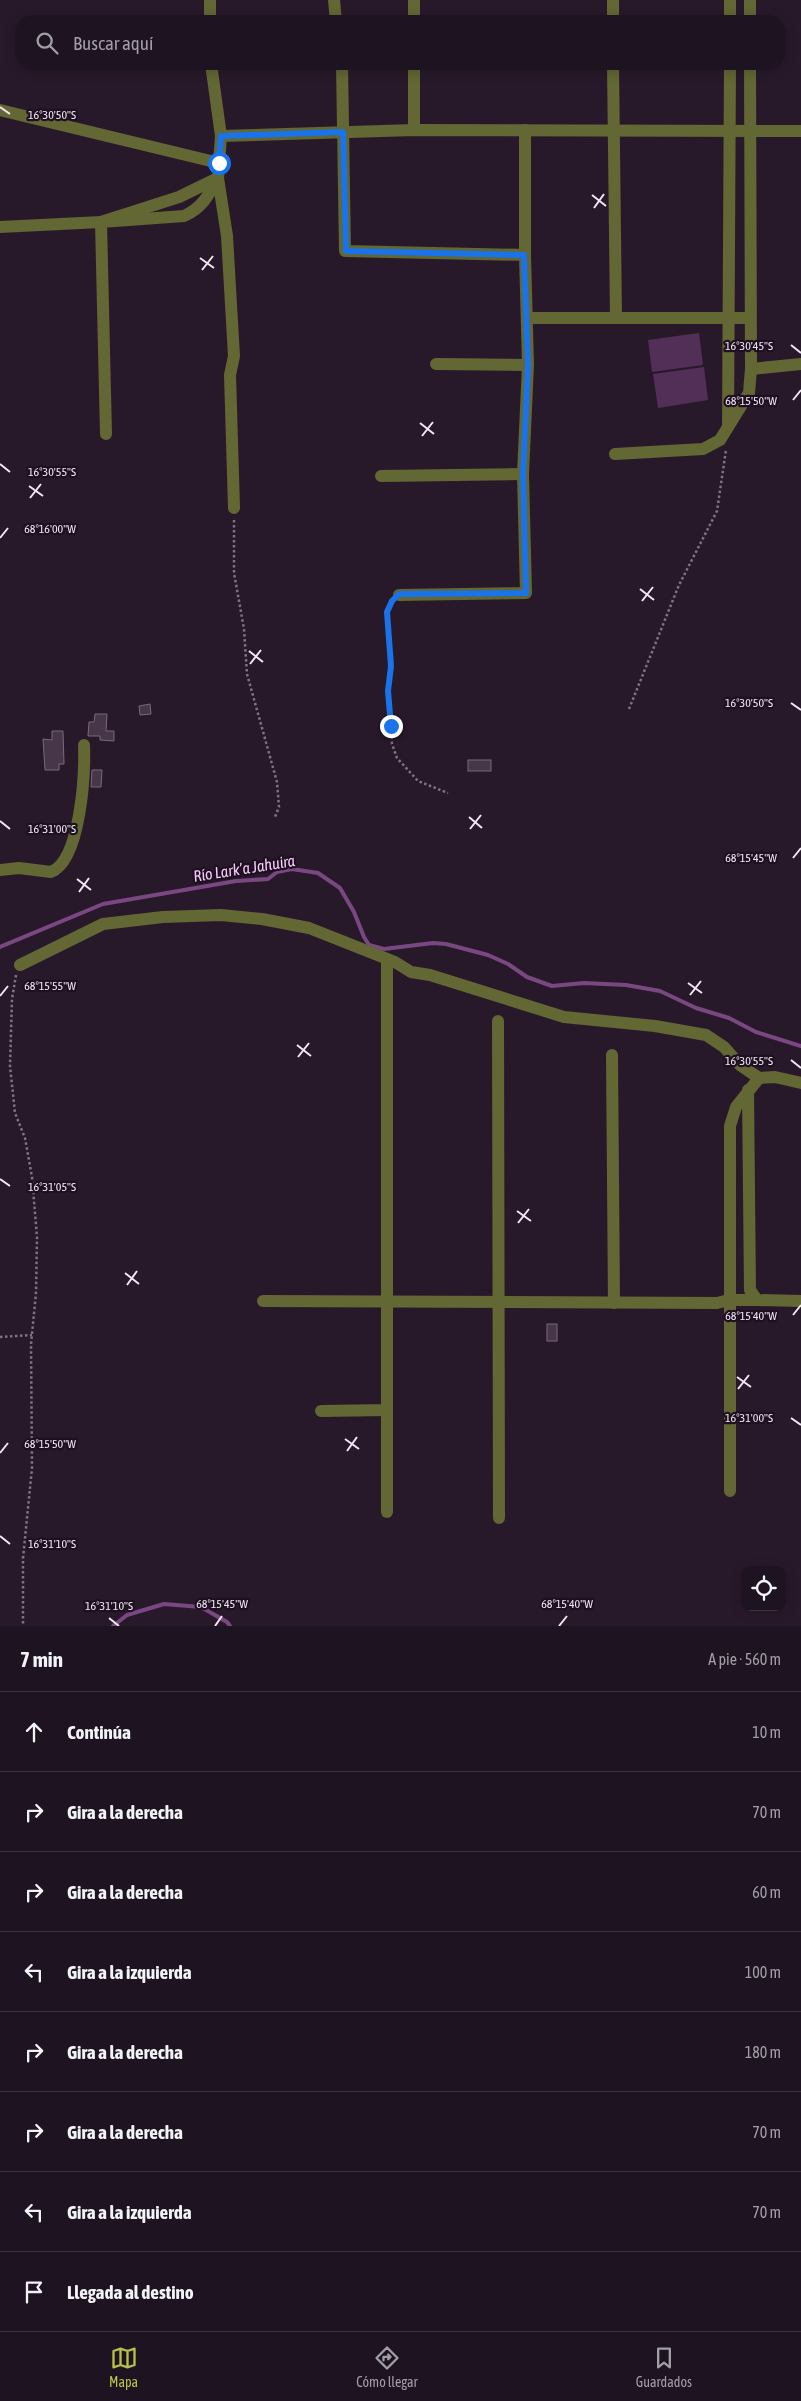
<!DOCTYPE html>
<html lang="es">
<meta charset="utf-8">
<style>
:root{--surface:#1e1320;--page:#261c29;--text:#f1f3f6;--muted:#a19ea5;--line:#3c323e;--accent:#b8c147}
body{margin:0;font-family:"Asap Condensed",sans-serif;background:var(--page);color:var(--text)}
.controls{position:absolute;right:15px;bottom:15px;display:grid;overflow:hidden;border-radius:10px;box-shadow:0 2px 12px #0003}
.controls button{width:45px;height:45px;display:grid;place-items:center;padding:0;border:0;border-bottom:1px solid var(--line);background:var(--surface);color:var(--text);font:25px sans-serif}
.stop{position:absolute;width:15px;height:15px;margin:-11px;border:4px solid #1a73e8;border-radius:50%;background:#fff}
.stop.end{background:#1a73e8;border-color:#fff;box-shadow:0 1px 5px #0008}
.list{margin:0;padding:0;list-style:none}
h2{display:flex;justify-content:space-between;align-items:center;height:65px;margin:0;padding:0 20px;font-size:21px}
h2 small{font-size:16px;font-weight:400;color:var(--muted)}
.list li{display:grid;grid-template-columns:32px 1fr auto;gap:15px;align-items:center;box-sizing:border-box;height:80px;padding:0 20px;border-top:1px solid var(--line)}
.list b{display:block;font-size:19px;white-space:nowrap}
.list em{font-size:16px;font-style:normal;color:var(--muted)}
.icon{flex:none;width:28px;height:28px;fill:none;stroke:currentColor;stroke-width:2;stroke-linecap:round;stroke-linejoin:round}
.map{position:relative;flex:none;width:801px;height:1626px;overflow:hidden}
.search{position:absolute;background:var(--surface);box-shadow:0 2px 12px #0003;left:15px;right:15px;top:15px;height:55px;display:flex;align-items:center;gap:12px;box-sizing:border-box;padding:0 18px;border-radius:20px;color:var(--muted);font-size:19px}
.sheet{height:705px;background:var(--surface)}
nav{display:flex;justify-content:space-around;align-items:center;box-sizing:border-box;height:70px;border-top:1px solid var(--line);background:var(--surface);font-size:14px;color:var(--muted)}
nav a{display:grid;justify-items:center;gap:2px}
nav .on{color:var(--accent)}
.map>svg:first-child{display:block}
.green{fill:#522f57}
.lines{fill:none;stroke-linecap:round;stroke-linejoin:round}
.stream{stroke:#794880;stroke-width:4}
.building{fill:#473649;stroke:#7b687d}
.path{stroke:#807381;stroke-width:2.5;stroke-dasharray:2.5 2.5;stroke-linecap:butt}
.street{stroke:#626733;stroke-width:12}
.route{stroke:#1a73e8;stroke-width:6}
.ticks{fill:none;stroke:#f1e6f2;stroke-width:2}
.labels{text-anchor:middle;stroke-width:4.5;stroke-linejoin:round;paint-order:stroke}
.water-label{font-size:16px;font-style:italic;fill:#f7cbfd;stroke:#1e1021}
.ticks-label{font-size:12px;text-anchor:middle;fill:#f1e6f2;stroke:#1e1021;stroke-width:4.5;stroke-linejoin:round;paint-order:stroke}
</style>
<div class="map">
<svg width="801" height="1626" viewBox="0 0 801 1626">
<rect width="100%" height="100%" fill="#28192a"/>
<!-- green -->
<g class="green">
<polygon points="699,333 703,365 652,372 648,340"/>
<polygon points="704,367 708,400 658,408 653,374"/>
</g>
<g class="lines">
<!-- stream -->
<g class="stream">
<polyline points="0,947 103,904 236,881 268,879 277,872 292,869 318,873 340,888 354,912 364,937 369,945 384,949 433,943 446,944 488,955 508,964 527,977 552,986 584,983 626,985 660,991 696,1008 729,1018 756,1032 801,1046"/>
<polyline points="113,1626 127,1615 164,1604 201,1607 227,1622 230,1626"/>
</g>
</g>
<!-- building -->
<g class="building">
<polygon points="150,704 151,714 140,715 139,706"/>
<polygon points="95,714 107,714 106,731 114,731 114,741 100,740 100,736 88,736 89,722 94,722"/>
<polygon points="52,731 63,731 64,764 59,764 59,770 45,770 43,739 52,740"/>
<rect x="468" y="760" width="23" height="11"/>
<polygon points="92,770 102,770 101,787 91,787"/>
<rect x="547" y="1324" width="10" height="17"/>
</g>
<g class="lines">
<!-- path -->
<g class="path">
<polyline points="234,520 234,573 244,629 247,674 277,782 279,807 275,817"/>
<polyline points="391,603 387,612 391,666 388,691 392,744 397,758 418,781 448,793"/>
<polyline points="629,709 679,585 717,511 726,450"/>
<polyline points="16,975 12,999 10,1066 15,1113 25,1138 32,1177 37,1237 36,1293 31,1344 32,1468 23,1558 23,1626"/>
<polyline points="0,1337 32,1335"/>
</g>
<!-- street -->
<g class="street">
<polyline points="210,0 210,21"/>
<polyline points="334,0 336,21"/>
<polyline points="730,0 730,21"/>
<polyline points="414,21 414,0"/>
<polyline points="613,21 613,0"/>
<polyline points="750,21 750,0"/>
<polyline points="342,64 345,251 525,255"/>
<polyline points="613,64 616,318"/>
<polyline points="0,110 219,163"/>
<polyline points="414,130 414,64"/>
<polyline points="221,136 414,130 801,131"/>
<polyline points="218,178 227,236 234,356 230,375 234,508"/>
<polyline points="0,227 101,222 179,197 218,178 221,136 211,64"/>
<polyline points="527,318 749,318"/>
<polyline points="436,364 528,365"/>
<polyline points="751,369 801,364"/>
<polyline points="728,426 730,64"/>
<path d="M 106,434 L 101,222 L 184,216 C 202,208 209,195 218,178"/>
<polyline points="615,454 703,449 720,440 749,393 751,369 750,64"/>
<polyline points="381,476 523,474"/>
<polyline points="399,595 526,593 523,474 528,365 525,255 525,130"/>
<path d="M 0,870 L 19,868 L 51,872 C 81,860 85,773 84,745"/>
<polyline points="20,965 103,924 163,917 221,915 262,919 309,928 395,962 411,972 430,975 564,1017 655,1026 706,1035 724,1047 740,1065 759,1078 775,1077 801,1083"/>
<polyline points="498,1021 499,1518"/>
<polyline points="612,1055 614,1303"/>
<polyline points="748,1090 750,1290 757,1300 801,1301"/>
<polyline points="263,1301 717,1303 729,1300 757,1300"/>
<polyline points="321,1411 387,1410 387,959"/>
<polyline points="730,1491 730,1126 736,1107 759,1078"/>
<polyline points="387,1512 387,1410"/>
</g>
</g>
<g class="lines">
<!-- route -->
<polyline class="route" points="219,163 221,136 343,132 346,251 524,255 528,365 523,474 526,593 399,594 392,601 387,612 391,666 388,691 391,726"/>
</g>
<!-- ticks -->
<path class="ticks" d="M 0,107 L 10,114M 592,195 L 606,206M 594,208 L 604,194M 200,258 L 214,268M 202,270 L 213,256M 791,345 L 801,353M 793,400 L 801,390M 420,423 L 434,434M 422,436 L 433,422M 0,464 L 10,472M 29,486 L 43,496M 30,498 L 41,484M 0,538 L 8,528M 640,589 L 654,600M 642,601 L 653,587M 249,651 L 263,662M 250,664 L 261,650M 791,703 L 801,710M 469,817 L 482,828M 0,821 L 10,829M 470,829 L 481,815M 793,858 L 801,848M 77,879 L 91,890M 79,892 L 89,878M 688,983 L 702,993M 690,995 L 701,981M 0,996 L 8,986M 297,1045 L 311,1056M 298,1057 L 309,1043M 791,1060 L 801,1068M 0,1179 L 10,1186M 517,1211 L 531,1221M 518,1223 L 529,1209M 125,1273 L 139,1284M 127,1285 L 137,1271M 793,1315 L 801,1305M 737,1377 L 751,1387M 738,1389 L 749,1375M 791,1418 L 801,1425M 345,1439 L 359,1449M 347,1451 L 357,1437M 0,1453 L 8,1443M 0,1536 L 10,1544M 109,1618 L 119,1626M 215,1626 L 222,1616M 559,1626 L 567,1616"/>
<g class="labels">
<!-- water labels -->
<g class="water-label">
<text transform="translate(244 868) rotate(-9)" y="6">Río Lark’a Jahuira</text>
</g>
</g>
<g class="ticks-label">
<text x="52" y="119">16°30'50"S</text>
<text x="749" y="350">16°30'45"S</text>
<text x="751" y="405">68°15'50"W</text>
<text x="52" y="476">16°30'55"S</text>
<text x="50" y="533">68°16'00"W</text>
<text x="749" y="707">16°30'50"S</text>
<text x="52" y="833">16°31'00"S</text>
<text x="751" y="862">68°15'45"W</text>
<text x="50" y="990">68°15'55"W</text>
<text x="749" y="1065">16°30'55"S</text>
<text x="52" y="1191">16°31'05"S</text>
<text x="751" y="1320">68°15'40"W</text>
<text x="749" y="1422">16°31'00"S</text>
<text x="50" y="1448">68°15'50"W</text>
<text x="52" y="1548">16°31'10"S</text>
<text x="222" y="1608">68°15'45"W</text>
<text x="567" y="1608">68°15'40"W</text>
<text x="109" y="1610">16°31'10"S</text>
</g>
</svg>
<div class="controls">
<button><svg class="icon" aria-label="locate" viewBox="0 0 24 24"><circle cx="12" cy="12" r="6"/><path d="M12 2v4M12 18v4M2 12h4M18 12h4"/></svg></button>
</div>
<div class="stop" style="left:219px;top:163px"></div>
<div class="stop end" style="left:391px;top:726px"></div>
<div class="search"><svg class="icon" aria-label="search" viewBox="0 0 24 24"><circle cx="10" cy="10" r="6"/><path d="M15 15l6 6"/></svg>Buscar aquí</div>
</div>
<section class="sheet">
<h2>7 min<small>A pie · 560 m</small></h2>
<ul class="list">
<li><svg class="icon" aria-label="ahead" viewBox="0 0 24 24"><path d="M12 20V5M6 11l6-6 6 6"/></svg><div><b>Continúa</b></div><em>10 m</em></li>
<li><svg class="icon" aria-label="right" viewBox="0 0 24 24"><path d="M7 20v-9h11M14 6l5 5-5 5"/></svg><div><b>Gira a la derecha</b></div><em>70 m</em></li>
<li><svg class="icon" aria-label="right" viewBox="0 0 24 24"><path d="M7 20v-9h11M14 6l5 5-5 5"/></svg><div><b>Gira a la derecha</b></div><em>60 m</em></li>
<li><svg class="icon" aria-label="left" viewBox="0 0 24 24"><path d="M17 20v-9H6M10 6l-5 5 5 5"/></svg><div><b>Gira a la izquierda</b></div><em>100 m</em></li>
<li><svg class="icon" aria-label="right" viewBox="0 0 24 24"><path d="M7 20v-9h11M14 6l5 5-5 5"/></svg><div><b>Gira a la derecha</b></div><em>180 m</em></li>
<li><svg class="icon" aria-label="right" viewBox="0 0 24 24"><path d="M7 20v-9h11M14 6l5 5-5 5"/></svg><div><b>Gira a la derecha</b></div><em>70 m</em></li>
<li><svg class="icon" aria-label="left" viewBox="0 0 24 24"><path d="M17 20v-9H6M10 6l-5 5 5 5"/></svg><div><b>Gira a la izquierda</b></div><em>70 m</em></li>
<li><svg class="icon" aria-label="arrive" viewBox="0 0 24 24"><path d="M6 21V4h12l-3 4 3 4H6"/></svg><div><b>Llegada al destino</b></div></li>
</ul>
</section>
<nav>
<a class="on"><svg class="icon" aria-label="map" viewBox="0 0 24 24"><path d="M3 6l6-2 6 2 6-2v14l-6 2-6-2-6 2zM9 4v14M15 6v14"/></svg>Mapa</a>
<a><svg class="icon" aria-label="directions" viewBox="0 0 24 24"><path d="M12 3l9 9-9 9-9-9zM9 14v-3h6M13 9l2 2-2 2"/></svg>Cómo llegar</a>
<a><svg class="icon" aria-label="saved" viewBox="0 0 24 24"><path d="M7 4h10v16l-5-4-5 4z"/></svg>Guardados</a>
</nav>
